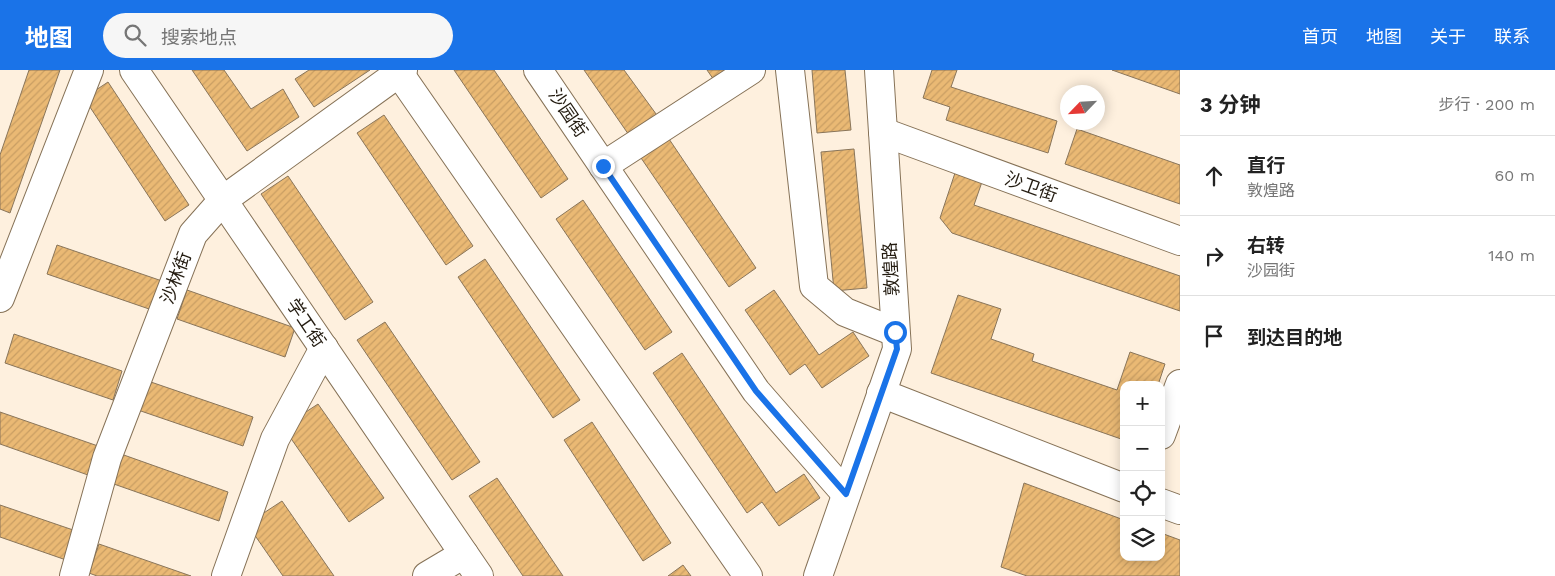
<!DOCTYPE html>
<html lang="zh">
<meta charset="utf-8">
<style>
:root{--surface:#fff;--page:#f6f6f6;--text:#222;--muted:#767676;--line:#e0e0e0;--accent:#1a73e8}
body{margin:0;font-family:"Work Sans","Noto Sans SC",sans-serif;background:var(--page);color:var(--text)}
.controls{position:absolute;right:15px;bottom:15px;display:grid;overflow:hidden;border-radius:10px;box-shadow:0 2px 12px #0003}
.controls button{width:45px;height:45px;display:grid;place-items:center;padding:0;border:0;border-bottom:1px solid var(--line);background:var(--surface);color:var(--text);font:25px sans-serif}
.compass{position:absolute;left:1060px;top:15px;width:45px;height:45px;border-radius:50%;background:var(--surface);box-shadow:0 2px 12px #0003;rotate:245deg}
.stop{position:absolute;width:15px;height:15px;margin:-11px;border:4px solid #1a73e8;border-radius:50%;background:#fff}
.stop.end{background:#1a73e8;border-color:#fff;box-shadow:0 1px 5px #0008}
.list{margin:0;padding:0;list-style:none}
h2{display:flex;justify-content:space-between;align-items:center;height:65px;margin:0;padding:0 20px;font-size:21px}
h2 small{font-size:16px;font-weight:400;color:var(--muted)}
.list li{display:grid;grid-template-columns:32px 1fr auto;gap:15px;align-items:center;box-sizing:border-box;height:80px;padding:0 20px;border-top:1px solid var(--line)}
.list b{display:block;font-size:19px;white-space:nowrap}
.list p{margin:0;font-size:16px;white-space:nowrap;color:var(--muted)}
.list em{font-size:16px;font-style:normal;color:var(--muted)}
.icon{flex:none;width:28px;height:28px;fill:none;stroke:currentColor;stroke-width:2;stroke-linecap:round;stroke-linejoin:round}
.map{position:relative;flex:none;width:1180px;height:506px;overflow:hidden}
header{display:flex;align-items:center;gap:30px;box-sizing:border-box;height:70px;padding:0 25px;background:var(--accent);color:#fff}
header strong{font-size:24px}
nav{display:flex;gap:28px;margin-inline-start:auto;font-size:18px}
.search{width:350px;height:45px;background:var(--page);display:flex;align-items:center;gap:12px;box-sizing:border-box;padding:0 18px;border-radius:28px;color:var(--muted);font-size:19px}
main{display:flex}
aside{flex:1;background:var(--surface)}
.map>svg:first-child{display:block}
.building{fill:url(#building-hatch);stroke:#89755a}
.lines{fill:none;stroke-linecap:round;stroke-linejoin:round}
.minor-casing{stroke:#867257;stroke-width:30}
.minor{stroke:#fff;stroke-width:28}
.route{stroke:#1a73e8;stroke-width:6}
.labels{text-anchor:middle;stroke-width:4;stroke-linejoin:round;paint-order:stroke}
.street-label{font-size:18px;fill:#241c11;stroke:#fff}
</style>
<header>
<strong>地图</strong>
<div class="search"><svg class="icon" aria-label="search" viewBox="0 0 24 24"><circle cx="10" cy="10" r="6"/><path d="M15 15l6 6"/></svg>搜索地点</div>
<nav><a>首页</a><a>地图</a><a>关于</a><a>联系</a></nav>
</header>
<main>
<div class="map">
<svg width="1180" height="506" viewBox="0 0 1180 506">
<defs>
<pattern id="building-hatch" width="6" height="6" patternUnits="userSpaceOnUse" patternTransform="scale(1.25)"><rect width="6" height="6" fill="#eab974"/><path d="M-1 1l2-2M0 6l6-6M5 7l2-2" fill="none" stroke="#c99e63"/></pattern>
</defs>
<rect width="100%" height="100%" fill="#fef0de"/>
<!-- building -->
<g class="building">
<polygon points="29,0 60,0 10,143 0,139 0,85"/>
<polygon points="192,0 224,0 251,39 283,19 299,47 247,81"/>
<polygon points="309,0 370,0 314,37 295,9"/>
<polygon points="454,0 494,0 568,109 541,128"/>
<polygon points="584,0 624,0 659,48 631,68"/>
<polygon points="707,0 733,0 716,13"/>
<polygon points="812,0 845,0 851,60 817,63"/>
<polygon points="932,0 957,0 951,17 1057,51 1048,83 946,50 950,37 923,28"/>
<polygon points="1112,0 1180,0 1180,24"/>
<polygon points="108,12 189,135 165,151 84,28"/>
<polygon points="384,45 473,176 446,195 357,63"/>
<polygon points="1077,59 1180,95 1180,134 1065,94"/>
<polygon points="667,66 756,198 729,217 639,85"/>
<polygon points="854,79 867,218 834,221 821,82"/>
<polygon points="956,100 983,109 974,135 1180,206 1180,241 952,163 940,148"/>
<polygon points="288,106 373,232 345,250 261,124"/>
<polygon points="583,130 672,262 645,280 556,149"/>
<polygon points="57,175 165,212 155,241 47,204"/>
<polygon points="485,189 580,330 553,348 458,207"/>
<polygon points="187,220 295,258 285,287 177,249"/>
<polygon points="774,220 819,285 853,262 869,286 822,318 805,294 790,305 745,240"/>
<polygon points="958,225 1001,239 991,269 1034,284 1032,291 1117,320 1130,282 1165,294 1158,315 1124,315 1124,370 931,303"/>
<polygon points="385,252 480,392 452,410 357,270"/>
<polygon points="14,264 122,301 113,330 5,293"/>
<polygon points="682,283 776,423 804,404 820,428 779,456 762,432 747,443 653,303"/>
<polygon points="145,310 253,347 243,376 135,339"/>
<polygon points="318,334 384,428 349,452 283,357"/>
<polygon points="0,342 98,376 88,405 0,374"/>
<polygon points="592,352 671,473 643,491 564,370"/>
<polygon points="121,384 228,422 219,451 111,413"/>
<polygon points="497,408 563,506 523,506 469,426"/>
<polygon points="1024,413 1124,450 1124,487 1161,487 1161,463 1180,470 1180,506 1027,506 1001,497"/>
<polygon points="282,431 334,506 283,506 247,454"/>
<polygon points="0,435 79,462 69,491 0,467"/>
<polygon points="99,474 191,506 97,506 89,503"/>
<polygon points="683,495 691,506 668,506"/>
</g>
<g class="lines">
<!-- minor casing -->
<g class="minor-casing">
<g id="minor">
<polyline points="134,0 479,506"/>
<polyline points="538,0 756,321 846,424"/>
<polyline points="790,0 814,216 845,242 895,262"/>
<polyline points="399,3 748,506"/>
<polyline points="883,62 1180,171"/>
<polyline points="603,96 751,0"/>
<polyline points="0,228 89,0"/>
<polyline points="881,323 1124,418"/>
<polyline points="1161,365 1180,314"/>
<polyline points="1161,433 1180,440"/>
<polyline points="74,506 107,388 193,164 223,130 403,0"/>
<polyline points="226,506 275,369 324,278"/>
<polyline points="427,506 464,484"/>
<polyline points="818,506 897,279 879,0"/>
</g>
</g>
<!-- minor -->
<use href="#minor" class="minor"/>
</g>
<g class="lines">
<!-- route -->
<polyline class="route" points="603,96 756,321 846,424 897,279 895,262"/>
</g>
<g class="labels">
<!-- street labels -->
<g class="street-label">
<text transform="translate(568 43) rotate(56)" y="6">沙园街</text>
<text transform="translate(1031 117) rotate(20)" y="6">沙卫街</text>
<text transform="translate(891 199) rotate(-93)" y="6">敦煌路</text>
<text transform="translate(176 208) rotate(-69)" y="6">沙林街</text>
<text transform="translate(306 253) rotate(56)" y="6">学工街</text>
</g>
</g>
</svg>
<div class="controls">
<button>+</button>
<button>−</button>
<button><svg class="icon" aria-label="locate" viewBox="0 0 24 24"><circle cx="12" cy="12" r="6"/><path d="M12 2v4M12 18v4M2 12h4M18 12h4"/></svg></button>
<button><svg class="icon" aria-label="layers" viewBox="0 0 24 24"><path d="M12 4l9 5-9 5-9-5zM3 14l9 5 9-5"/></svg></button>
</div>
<svg class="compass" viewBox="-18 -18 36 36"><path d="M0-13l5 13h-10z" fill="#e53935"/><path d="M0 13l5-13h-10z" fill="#767676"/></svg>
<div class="stop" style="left:895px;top:262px"></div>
<div class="stop end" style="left:603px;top:96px"></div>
</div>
<aside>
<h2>3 分钟<small>步行 · 200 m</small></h2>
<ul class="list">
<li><svg class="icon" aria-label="ahead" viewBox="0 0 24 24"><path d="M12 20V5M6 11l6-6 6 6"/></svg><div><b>直行</b><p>敦煌路</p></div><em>60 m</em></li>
<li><svg class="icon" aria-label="right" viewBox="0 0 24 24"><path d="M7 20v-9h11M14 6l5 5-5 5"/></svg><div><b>右转</b><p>沙园街</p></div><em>140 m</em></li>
<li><svg class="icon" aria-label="arrive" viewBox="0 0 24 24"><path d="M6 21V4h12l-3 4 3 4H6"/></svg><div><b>到达目的地</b></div></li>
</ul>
</aside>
</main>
